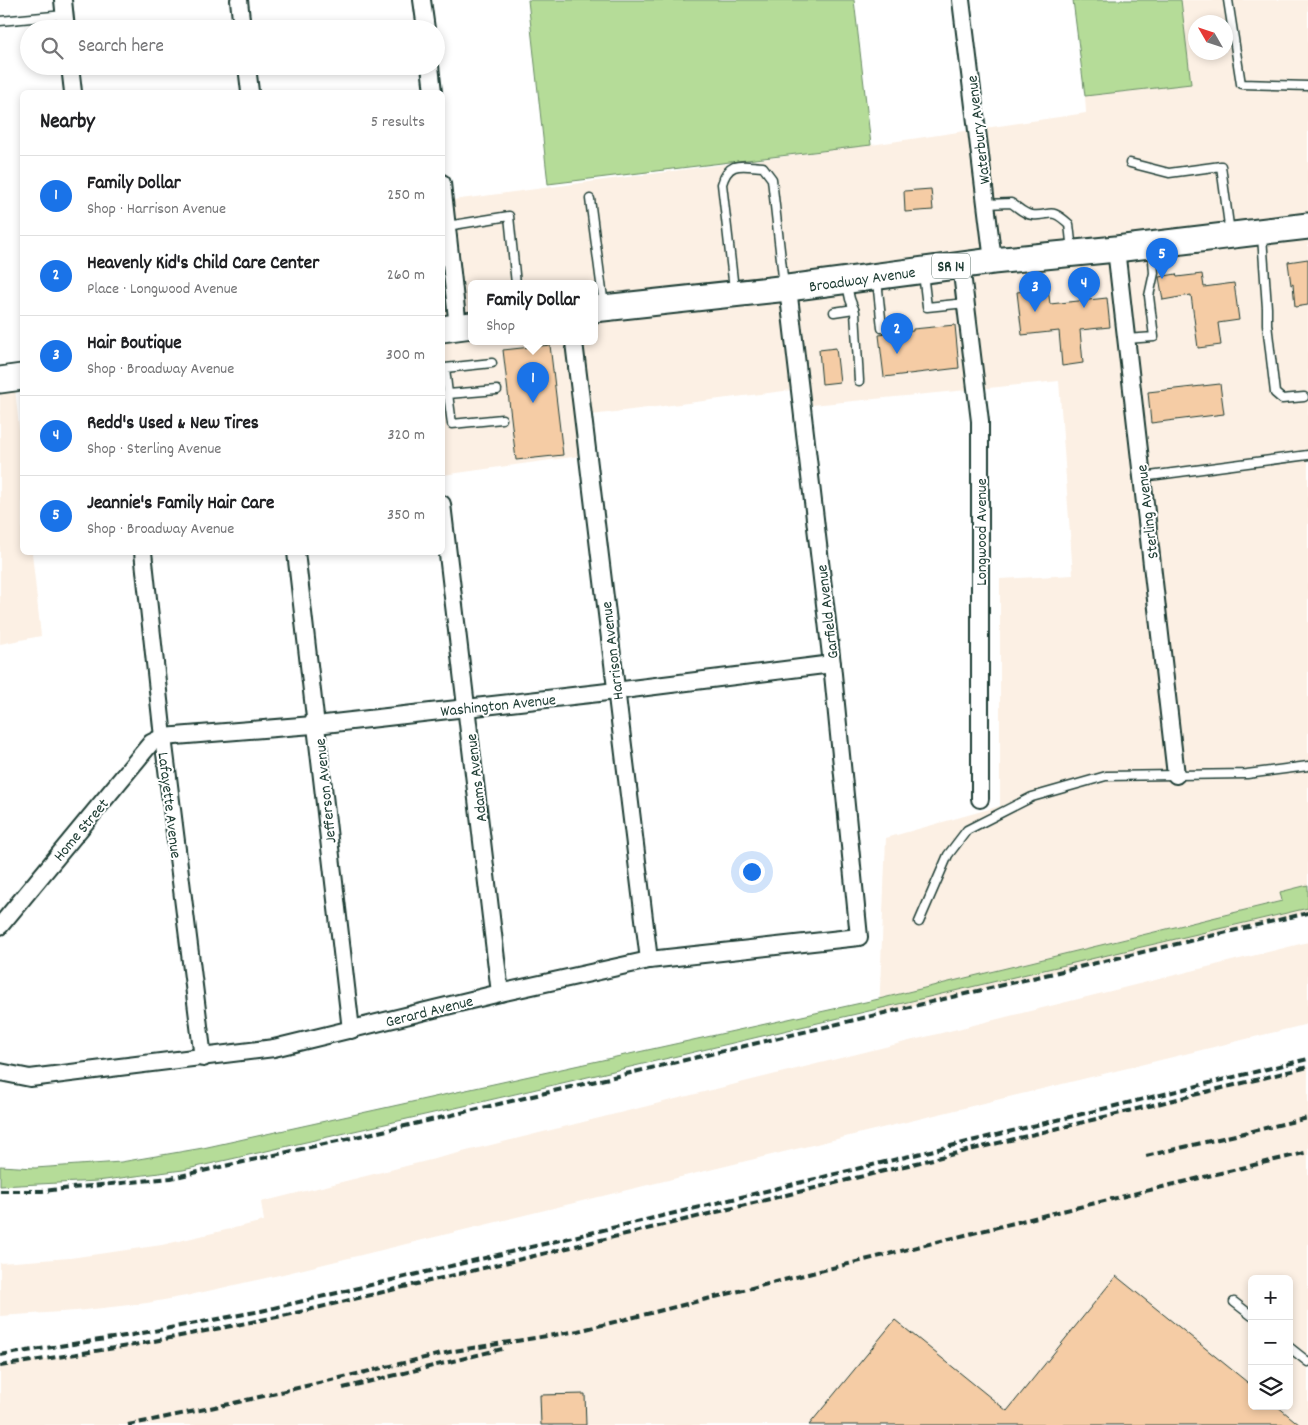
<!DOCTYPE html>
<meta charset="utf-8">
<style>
:root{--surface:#fff;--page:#f2f2f2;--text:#202124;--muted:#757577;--line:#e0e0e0;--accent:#1a73e8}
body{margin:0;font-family:Dekko,sans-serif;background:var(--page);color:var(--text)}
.controls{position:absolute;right:15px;bottom:15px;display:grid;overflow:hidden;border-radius:8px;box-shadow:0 2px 8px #0003}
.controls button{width:45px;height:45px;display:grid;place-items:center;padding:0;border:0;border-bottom:1px solid var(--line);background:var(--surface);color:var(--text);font:25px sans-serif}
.compass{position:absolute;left:1188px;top:15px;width:45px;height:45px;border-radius:50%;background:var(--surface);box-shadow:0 2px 8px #0003;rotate:309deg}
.you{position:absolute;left:751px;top:871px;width:18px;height:18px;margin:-12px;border:4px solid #fff;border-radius:50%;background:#1a73e8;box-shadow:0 0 0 8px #1a73e833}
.badge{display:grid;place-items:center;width:32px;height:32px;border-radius:50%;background:var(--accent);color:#fff;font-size:16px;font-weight:700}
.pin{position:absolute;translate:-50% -41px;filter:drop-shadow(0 1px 2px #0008)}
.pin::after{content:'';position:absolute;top:26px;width:18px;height:15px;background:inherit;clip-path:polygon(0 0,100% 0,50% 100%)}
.popup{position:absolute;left:468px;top:280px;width:130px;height:65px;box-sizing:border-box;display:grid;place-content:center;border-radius:8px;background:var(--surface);filter:drop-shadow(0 1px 4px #0005);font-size:16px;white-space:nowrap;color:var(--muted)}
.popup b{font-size:19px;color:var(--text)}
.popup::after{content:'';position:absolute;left:50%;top:100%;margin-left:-10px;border:10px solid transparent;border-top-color:var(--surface)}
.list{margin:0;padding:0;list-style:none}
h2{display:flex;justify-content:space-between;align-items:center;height:65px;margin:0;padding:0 20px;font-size:21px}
h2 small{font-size:16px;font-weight:400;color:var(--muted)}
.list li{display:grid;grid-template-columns:32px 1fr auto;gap:15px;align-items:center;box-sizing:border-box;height:80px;padding:0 20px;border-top:1px solid var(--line)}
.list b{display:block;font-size:19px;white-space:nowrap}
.list p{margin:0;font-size:16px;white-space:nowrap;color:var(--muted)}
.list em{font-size:16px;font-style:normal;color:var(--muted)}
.icon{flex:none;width:28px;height:28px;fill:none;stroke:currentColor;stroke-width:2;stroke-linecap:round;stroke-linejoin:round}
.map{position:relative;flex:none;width:1308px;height:1425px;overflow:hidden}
.search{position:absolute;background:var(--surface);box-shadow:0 2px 8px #0003;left:20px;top:20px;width:425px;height:55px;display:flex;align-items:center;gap:12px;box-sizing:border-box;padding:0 18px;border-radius:28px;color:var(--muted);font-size:19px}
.panel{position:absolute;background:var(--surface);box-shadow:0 2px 8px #0003;left:20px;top:90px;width:425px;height:465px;border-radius:8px}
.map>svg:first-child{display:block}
.built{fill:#fcf0e4;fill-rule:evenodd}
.green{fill:#b5dc98;stroke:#6a8c66}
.building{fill:#f5cca5;stroke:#1f3d34}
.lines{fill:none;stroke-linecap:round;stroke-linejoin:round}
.lane-casing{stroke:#1f3d34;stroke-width:11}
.street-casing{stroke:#1f3d34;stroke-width:20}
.primary-casing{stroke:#1f3d34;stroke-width:29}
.lane{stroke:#fff;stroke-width:8}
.street{stroke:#fff;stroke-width:16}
.primary{stroke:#fff;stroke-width:25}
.rail{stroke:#1f3d34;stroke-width:4;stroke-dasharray:8 4;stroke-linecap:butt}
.labels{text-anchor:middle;stroke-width:4;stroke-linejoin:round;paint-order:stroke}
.shield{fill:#fff;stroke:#627771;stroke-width:1}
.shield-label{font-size:15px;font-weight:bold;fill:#1f3d34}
.street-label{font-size:16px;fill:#1f3d34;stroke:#fff}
</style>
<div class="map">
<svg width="1308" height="1425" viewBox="0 0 1308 1425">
<rect width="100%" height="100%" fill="#fff"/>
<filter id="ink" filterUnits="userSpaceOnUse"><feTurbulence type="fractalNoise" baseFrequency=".02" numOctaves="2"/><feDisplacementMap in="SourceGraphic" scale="10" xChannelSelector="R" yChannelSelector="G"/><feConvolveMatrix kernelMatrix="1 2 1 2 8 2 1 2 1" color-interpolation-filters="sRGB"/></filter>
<g filter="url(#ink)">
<!-- built -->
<g class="built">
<path d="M 1181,0 L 1308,0 L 1308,913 L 879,1014 L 886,838 L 1000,806 L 1000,579 L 1073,575 L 1059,381 L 802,406 L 800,389 L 583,416 L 587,455 L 443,475 L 442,195 L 445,201 L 871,145 L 1086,113 L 1085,96 L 1191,84 ZM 1196,22 L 1226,22 L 1226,52 L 1196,52 ZM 472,284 L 594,284 L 594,342 L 472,342 Z"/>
<polygon points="14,378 22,458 22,552 32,553 41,636 0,644 0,380"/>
<polygon points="1308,942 1308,1024 279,1275 186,1296 147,1303 76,1311 0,1316 0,1263 70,1258 162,1245 264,1221 261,1202"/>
<path d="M 1308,1067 L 1308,1425 L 0,1425 L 0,1366 L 134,1345 L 287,1315 L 676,1222 ZM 1252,1279 L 1289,1279 L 1289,1406 L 1252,1406 Z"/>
</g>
<!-- green -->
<g class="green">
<polygon points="528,0 854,0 871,145 548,184"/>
<polygon points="1073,0 1181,0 1191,84 1085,96"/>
<polygon points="1308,885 1308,908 464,1106 183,1170 97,1181 0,1186 0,1166 35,1168 121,1162 203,1148 879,999 1282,901 1280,892"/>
</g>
<!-- building -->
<g class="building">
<polygon points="931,189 933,210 905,212 904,191"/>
<polygon points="1308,259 1308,305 1295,307 1293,284 1291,285 1288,262"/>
<polygon points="1176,274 1177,277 1202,274 1204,287 1234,283 1239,320 1218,323 1221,345 1198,348 1191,295 1163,300 1159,277"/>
<polygon points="1048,288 1050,304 1107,298 1110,327 1080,330 1083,363 1062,366 1059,331 1022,335 1017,292"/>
<polygon points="955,325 959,368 884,377 879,335 913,331 913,329"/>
<polygon points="550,345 563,455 516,460 503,350"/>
<polygon points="836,348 840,382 822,384 819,350"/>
<polygon points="1220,384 1224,414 1151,423 1148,392"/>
<polygon points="1116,1276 1252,1386 1252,1406 1277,1406 1300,1425 809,1425 895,1320 1007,1411"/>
<polygon points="585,1394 586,1425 541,1425 540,1395"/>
</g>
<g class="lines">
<!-- lane casing -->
<g class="lane-casing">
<g id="lane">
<polyline points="1228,0 1241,84 1308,86"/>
<polyline points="0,21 64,15"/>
<polyline points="1130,163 1169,173 1221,166 1230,233"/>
<polyline points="590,199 604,306"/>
<path d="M 986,204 L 1011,203 C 1018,207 1023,214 1032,215 C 1052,217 1049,206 1069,224 L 1072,251"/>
<polyline points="447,226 509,216 516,284"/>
<polyline points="1262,236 1267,308 1267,324 1275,393 1282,399 1304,397"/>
<polyline points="923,273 927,307 966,303"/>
<polyline points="877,280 882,328"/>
<polyline points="847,285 850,299 855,312 859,381"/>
<path d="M 734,289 L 722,184 C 729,160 742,166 763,167 L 772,179 L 784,286"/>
<polyline points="834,312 854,309"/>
<polyline points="1126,339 1154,337 1149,296 1154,273 1152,247"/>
<polyline points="492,363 445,368 448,394 497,390"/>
<polyline points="442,395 448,394 452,424 502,419"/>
<polyline points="1142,477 1308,455"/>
<polyline points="919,922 948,855 967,830 1032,797 1106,776 1247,774 1308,766"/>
<polyline points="1234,1302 1252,1316"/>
<polyline points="1289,1347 1308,1362"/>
</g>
</g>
<!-- street casing -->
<g class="street-casing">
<g id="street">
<polyline points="63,0 66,29"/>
<polyline points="239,0 242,29"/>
<polyline points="422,0 426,29"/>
<polyline points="961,0 993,261"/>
<polyline points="70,66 73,92"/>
<polyline points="247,66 250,92"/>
<polyline points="430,66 433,92"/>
<polyline points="442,183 458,327"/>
<polyline points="1116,249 1176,775"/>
<polyline points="961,265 980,421 980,799"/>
<polyline points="574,342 649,960"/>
<polyline points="442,504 500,993"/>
<polyline points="143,552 163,737 203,1058"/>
<polyline points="296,552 351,1030"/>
<polyline points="0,926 151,743 163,737 325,724 599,693 832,664"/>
<polyline points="0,1072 30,1078 274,1048 500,993 649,960 859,937 832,664 788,288"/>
</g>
</g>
<!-- primary casing -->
<g class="primary-casing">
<g id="primary">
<polyline points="594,309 788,288 993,261 1116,249 1308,226"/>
<polyline points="442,329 472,325"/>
<polyline points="0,380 22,377"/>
</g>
</g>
<!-- lane -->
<use href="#lane" class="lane"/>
<!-- street -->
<use href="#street" class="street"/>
<!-- primary -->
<use href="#primary" class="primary"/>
<!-- rail -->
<g class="rail">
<polyline points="1146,1156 1308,1118"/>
<polyline points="0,1191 42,1191 171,1178 414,1124 1308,913"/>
<polyline points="0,1355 132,1335 261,1311 700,1207 1308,1059"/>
<polyline points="0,1366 134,1345 287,1315 676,1222 1308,1067"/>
<polyline points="343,1388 506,1348"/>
<polyline points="128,1425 234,1403 454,1351 578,1331 1054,1213 1308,1152"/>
</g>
</g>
</g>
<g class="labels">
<!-- shield labels -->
<rect class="shield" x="932" y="253.5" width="38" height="25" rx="4"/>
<g class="shield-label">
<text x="951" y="271">SR 14</text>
</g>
<!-- street labels -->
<g class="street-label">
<text transform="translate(977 130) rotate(-97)" y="6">Waterbury Avenue</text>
<text transform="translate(862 278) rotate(-8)" y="6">Broadway Avenue</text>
<text transform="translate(1146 512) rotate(-97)" y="6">Sterling Avenue</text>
<text transform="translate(980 532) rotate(-90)" y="6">Longwood Avenue</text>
<text transform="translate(826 612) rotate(-97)" y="6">Garfield Avenue</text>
<text transform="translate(611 651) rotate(-97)" y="6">Harrison Avenue</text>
<text transform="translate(498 704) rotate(-6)" y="6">Washington Avenue</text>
<text transform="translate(475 778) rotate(-97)" y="6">Adams Avenue</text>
<text transform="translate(324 791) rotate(-96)" y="6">Jefferson Avenue</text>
<text transform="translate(171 805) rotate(83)" y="6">Lafayette Avenue</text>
<text transform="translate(80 829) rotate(-50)" y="6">Home Street</text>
<text transform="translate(429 1010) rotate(-14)" y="6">Gerard Avenue</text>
</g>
</g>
</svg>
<div class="controls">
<button>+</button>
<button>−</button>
<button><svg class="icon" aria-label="layers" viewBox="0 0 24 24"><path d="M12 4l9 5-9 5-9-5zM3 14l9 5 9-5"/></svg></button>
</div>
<svg class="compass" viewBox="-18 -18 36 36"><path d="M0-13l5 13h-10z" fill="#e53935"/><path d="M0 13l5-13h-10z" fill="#757577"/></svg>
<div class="you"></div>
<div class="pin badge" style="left:533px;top:403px">1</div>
<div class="popup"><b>Family Dollar</b>Shop</div>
<div class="pin badge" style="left:897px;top:354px">2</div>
<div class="pin badge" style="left:1035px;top:312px">3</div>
<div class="pin badge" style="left:1084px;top:308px">4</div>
<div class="pin badge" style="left:1162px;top:279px">5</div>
<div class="search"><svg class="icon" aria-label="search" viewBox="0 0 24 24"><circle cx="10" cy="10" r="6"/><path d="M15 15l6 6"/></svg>Search here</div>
<section class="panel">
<h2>Nearby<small>5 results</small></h2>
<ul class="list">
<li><span class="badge">1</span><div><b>Family Dollar</b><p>Shop · Harrison Avenue</p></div><em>250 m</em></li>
<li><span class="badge">2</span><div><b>Heavenly Kid's Child Care Center</b><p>Place · Longwood Avenue</p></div><em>260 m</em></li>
<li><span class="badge">3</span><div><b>Hair Boutique</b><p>Shop · Broadway Avenue</p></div><em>300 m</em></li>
<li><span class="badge">4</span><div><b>Redd's Used &amp; New Tires</b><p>Shop · Sterling Avenue</p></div><em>320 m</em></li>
<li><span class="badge">5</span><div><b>Jeannie's Family Hair Care</b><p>Shop · Broadway Avenue</p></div><em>350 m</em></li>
</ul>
</section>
</div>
